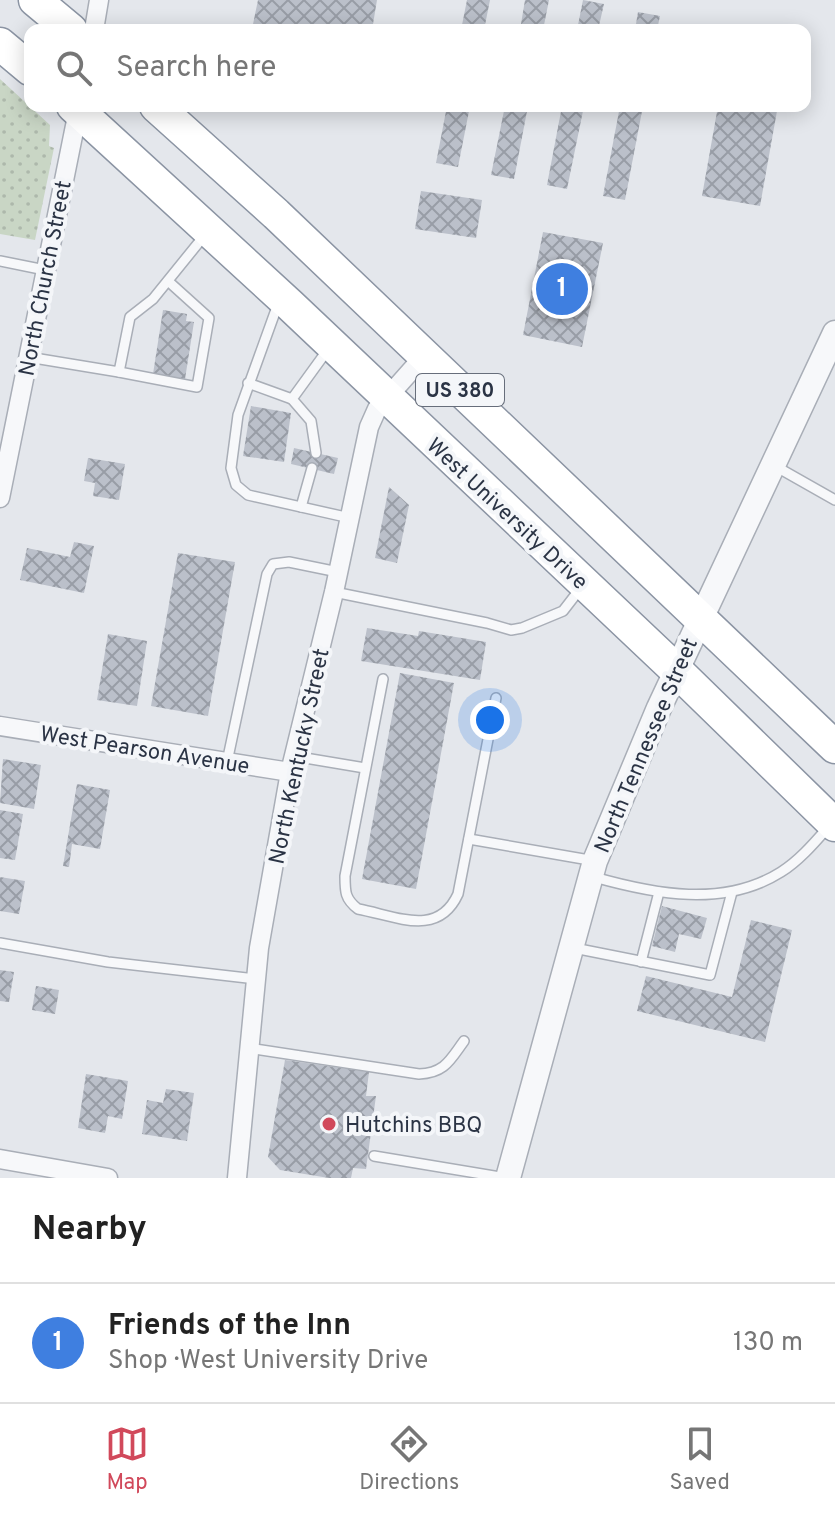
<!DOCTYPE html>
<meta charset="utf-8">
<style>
:root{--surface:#fff;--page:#f6f6f6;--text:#222;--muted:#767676;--line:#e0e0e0;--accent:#d1495b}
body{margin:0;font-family:Overpass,sans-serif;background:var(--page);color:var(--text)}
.you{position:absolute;left:490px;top:720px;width:28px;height:28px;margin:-20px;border:6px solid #fff;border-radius:50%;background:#1a73e8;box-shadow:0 0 0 12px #1a73e833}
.badge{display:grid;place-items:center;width:52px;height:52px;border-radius:50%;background:var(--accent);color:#fff;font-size:26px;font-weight:700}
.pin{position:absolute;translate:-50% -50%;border:4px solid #fff;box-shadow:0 2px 8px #0006}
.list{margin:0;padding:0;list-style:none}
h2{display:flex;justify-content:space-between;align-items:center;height:104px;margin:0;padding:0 32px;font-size:34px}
h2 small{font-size:26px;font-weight:400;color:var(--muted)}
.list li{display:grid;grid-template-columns:52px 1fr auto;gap:24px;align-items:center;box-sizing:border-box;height:120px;padding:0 32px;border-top:2px solid var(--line)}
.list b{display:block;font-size:30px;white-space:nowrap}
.list p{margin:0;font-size:26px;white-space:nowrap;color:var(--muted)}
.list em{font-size:26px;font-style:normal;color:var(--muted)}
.icon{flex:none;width:44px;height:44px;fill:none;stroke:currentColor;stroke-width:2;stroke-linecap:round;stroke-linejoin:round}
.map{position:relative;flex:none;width:835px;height:1178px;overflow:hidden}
.search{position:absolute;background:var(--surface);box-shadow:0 4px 20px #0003;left:24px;right:24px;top:24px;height:88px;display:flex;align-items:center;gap:20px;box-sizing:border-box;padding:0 28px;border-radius:16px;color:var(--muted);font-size:30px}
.sheet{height:224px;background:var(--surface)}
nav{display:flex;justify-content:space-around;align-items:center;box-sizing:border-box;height:112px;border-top:2px solid var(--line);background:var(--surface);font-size:22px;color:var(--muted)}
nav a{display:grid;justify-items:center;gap:4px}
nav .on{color:var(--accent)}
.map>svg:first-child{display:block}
.grass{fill:url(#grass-dots)}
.building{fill:url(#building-cross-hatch)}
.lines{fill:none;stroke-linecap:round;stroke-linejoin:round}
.service-casing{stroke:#a9aeb7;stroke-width:12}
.minor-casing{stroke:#a9aeb7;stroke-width:21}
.tertiary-casing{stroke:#a9aeb7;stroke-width:27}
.trunk-casing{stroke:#8b94a3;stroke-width:35}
.service{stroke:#f7f8fa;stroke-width:9}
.minor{stroke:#f7f8fa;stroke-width:18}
.tertiary{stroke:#f7f8fa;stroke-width:24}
.trunk{stroke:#fff;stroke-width:32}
.poi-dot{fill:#d1495b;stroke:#f4f6f9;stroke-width:3}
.labels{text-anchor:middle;stroke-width:8;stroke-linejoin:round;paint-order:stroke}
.shield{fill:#f4f6f9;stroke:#676e7b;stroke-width:2}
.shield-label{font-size:20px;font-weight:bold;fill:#2b3445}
.street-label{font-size:22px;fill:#2b3445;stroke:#f4f6f9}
.poi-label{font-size:22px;fill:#2b3445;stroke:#f4f6f9;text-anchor:start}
</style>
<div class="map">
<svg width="835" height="1178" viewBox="0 0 835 1178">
<defs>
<pattern id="grass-dots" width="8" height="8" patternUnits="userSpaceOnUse" patternTransform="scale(2)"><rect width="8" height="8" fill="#c9d6c5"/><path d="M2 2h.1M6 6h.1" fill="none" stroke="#adb8ab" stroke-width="1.8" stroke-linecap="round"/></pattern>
<pattern id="building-cross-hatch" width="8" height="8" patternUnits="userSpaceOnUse" patternTransform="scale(2)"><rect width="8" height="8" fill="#bbc0ca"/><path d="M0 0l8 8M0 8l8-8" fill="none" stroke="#989da6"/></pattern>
</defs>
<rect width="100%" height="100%" fill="#e4e7ec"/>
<!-- grass -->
<polygon class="grass" points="0,79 50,125 49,146 54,148 35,240 0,234"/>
<!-- building -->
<g class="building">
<polygon points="258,0 377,0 372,30 257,30 252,29"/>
<polygon points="467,0 490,0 484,30 461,30"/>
<polygon points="525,0 549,0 543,30 520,30"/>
<polygon points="583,0 604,4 598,30 577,30"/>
<polygon points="638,12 660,16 657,30 635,30"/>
<polygon points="447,106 470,106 458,167 436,163"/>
<polygon points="505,106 528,106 514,179 491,175"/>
<polygon points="562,106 584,106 567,189 547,185"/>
<polygon points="620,106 643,106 625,200 603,196"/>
<polygon points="718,106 751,106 777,111 760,206 702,196"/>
<polygon points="421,191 482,200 476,238 415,229"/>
<polygon points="543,232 603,243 582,347 523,335"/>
<polygon points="163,310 187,314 186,321 194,322 185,379 153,374"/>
<polygon points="251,406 291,413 284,462 243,456"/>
<polygon points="294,448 338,458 334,474 291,464"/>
<polygon points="88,458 125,464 119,500 93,496 95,483 84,481"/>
<polygon points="389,487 409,505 397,563 375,558"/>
<polygon points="74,542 94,546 84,593 20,580 27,548 70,557"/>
<polygon points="178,553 235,562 208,716 151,706"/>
<polygon points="367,628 418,636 419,631 486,642 480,680 361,661"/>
<polygon points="108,634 147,641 137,706 97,700"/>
<polygon points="400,673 454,683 416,889 362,879"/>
<polygon points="3,759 41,765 34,809 0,803"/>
<polygon points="77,784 110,790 100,849 72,844 69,867 63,866"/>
<polygon points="0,810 23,814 15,860 0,858"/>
<polygon points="0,877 25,881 19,914 0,911"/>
<polygon points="662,906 707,918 701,939 679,934 675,952 652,946"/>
<polygon points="751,920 792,930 765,1042 637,1011 646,976 732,997"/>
<polygon points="0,970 14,972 9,1002 0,1001"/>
<polygon points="36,986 59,990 55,1014 32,1010"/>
<polygon points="285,1060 369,1072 366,1096 376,1096 366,1169 353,1168 351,1178 329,1178 280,1170 268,1157"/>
<polygon points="86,1074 128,1081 122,1119 108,1116 105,1133 78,1128"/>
<polygon points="166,1089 194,1093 187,1141 142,1134 147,1100 163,1103"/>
</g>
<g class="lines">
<!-- service casing -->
<g class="service-casing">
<g id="service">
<polyline points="0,261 45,270"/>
<polyline points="278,304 238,415 231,468 236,485 248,495 350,518"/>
<polyline points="28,357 119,372 130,317 153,299 204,236"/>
<polyline points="119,372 197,387 209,318 168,281"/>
<polyline points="248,383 292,399"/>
<polyline points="316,453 311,421 292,399 329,348"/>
<polyline points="775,466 835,500"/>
<polyline points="301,507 312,468"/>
<polyline points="334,592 487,623 511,630 522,628 563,611 580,589"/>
<path d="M 383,679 L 345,876 C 345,892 345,899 358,909 C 396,916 438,938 458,894 L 496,698"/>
<polyline points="293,756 365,768"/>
<polyline points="227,762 267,574 273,564 289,562 338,572"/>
<polyline points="469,839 595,861"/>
<path d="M 594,877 C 654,894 724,908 781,872 C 800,860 815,842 830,825"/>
<polyline points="0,943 108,962 256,979"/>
<polyline points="574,948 710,975 732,892"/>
<polyline points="641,962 659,892"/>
<path d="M 248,1048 L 419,1074 C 445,1073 450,1060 464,1041"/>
<polyline points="374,1156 506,1178"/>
</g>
</g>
<!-- minor casing -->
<g class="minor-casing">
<g id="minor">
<polyline points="94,30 99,0"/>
<polyline points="0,498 79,106"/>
<polyline points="0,726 290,772"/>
<polyline points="0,1159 108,1178"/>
<polyline points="237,1178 259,948 290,772 334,592 369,427 377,409 424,356"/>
</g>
</g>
<!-- tertiary casing -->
<g class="tertiary-casing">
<polyline id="tertiary" points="508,1178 595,861 659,708 835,333"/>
</g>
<!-- trunk casing -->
<g class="trunk-casing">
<g id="trunk">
<polyline points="35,0 71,30"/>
<polyline points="0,44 30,69"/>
<polyline points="73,106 290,305 676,670 835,825"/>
<polyline points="156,106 276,214 835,747"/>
</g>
</g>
<!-- service -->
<use href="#service" class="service"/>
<!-- minor -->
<use href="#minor" class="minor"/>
<!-- tertiary -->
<use href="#tertiary" class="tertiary"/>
<!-- trunk -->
<use href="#trunk" class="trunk"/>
</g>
<!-- markers -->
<circle class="poi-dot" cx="329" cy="1124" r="8"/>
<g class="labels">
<!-- shield labels -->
<rect class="shield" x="416" y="374" width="88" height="32" rx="6"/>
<g class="shield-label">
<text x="460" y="397">US 380</text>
</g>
<!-- street labels -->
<g class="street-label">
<text transform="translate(44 278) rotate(-79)" y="8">North Church Street</text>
<text transform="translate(508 513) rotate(43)" y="8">West University Drive</text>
<text transform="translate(645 745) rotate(-67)" y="8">North Tennessee Street</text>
<text transform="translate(145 749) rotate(9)" y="8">West Pearson Avenue</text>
<text transform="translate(298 756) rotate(-78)" y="8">North Kentucky Street</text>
</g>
<!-- poi labels -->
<g class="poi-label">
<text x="345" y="1132">Hutchins BBQ</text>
</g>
</g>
</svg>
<div class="you"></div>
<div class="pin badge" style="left:562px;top:289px;background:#3f7fe0">1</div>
<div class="search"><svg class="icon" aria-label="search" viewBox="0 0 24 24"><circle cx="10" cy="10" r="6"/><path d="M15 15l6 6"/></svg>Search here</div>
</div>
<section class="sheet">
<h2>Nearby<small></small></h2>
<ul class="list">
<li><span class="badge" style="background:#3f7fe0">1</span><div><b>Friends of the Inn</b><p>Shop · West University Drive</p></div><em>130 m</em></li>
</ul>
</section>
<nav>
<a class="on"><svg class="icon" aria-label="map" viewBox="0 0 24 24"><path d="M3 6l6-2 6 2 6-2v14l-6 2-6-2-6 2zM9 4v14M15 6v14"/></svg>Map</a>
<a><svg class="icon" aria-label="directions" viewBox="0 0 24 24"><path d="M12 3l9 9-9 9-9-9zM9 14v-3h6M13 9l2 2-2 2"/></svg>Directions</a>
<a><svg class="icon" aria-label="saved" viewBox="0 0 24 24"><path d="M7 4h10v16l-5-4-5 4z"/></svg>Saved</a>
</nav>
